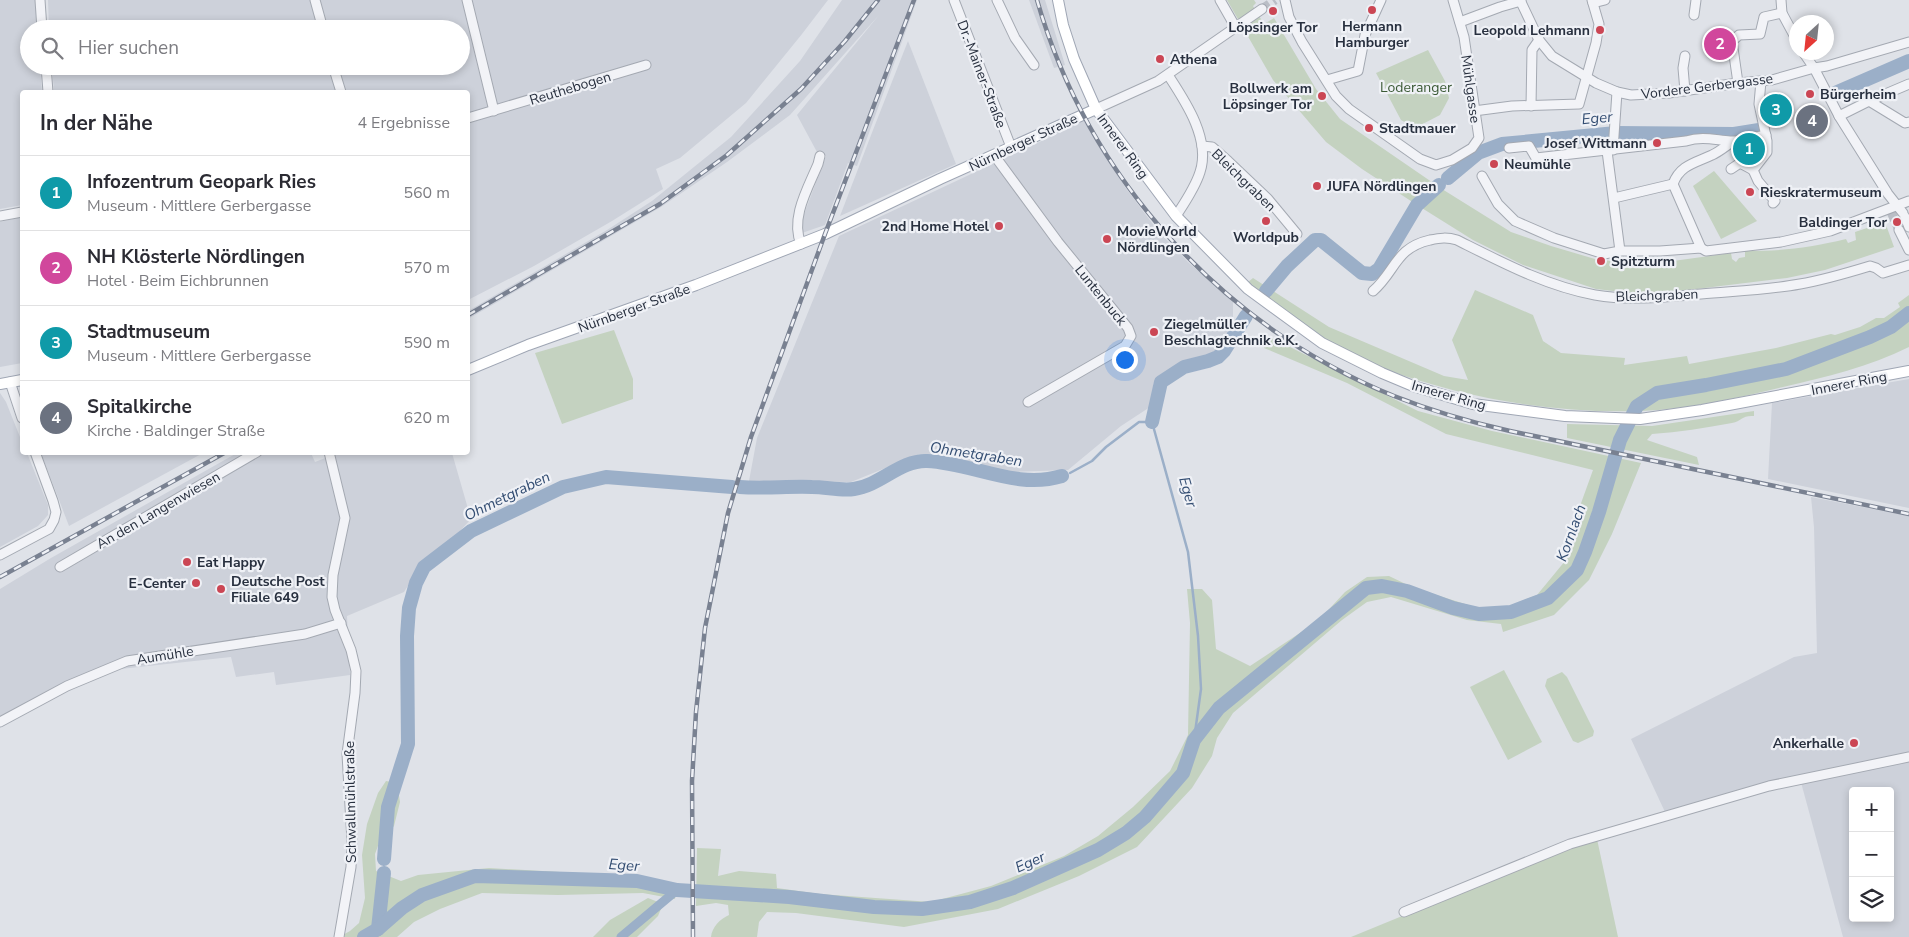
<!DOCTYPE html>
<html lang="de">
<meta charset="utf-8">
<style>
:root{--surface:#fff;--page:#f7f7f7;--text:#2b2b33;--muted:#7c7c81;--line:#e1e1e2;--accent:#cb4654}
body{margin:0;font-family:"Nunito Sans",sans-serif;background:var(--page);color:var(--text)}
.controls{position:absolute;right:15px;bottom:15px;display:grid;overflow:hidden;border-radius:5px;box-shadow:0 2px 8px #0003}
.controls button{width:45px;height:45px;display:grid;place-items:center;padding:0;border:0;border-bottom:1px solid var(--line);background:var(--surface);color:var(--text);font:25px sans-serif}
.compass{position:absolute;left:1789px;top:15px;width:45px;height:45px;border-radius:50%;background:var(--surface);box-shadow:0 2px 8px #0003;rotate:207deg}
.you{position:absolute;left:1124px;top:359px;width:18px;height:18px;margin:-12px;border:4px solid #fff;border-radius:50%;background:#1a73e8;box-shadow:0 0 0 8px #1a73e833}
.badge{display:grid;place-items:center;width:32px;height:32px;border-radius:50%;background:var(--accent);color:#fff;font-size:16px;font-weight:700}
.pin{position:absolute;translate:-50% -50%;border:2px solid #fff;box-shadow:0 1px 5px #0006}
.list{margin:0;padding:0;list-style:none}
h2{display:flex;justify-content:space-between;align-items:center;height:65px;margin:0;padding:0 20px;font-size:21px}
h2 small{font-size:16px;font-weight:400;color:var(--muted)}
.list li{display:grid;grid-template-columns:32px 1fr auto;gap:15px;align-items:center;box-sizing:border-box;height:75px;padding:0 20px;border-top:1px solid var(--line)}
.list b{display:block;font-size:19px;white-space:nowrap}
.list p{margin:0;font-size:16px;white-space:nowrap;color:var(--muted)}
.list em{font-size:16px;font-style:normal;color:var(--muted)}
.icon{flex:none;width:28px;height:28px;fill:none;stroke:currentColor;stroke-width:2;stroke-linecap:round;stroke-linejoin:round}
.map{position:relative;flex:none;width:1909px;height:937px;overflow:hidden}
.search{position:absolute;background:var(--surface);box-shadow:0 2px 8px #0003;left:20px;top:20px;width:450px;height:55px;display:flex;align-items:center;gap:12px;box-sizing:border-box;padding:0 18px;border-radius:28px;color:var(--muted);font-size:19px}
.panel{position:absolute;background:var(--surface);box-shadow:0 2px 8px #0003;left:20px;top:90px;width:450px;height:365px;border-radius:5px}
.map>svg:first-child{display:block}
.built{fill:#cdd1da;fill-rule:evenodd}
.green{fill:#c4d2c0}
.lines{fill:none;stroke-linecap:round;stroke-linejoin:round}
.stream{stroke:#9bafc8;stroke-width:2.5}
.canal{stroke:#9bafc8;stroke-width:9}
.river{stroke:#9bafc8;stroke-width:14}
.minor-tunnel{stroke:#babec6;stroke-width:9;stroke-dasharray:9 4.5;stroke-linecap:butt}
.minor-casing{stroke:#a4a9b2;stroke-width:11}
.major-casing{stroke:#9fa6b4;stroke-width:12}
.minor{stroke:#f2f3f7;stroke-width:9}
.major{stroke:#fff;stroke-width:10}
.rail-casing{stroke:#798191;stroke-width:4.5}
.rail{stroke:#eff1f6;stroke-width:2.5;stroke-dasharray:8;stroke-linecap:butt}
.poi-dot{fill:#cb4654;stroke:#eff1f6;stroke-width:2}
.labels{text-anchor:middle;stroke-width:4.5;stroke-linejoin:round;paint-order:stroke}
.poi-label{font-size:14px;font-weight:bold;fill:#28303f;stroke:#eff1f6;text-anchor:start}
.street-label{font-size:14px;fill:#28303f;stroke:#eff1f6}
.park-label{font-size:14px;fill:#3b5a36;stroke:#eff1f6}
.water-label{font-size:15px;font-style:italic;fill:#334d72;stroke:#eff1f6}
</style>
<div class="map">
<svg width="1909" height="937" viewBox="0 0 1909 937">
<rect width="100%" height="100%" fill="#dfe2e8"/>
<!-- built -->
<g class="built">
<polygon points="0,0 36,0 37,29 29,29 29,66 40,66 42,92 22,92 22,205 0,209"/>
<polygon points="48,0 828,0 802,34 746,103 680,158 656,169 663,189 612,221 534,266 468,300 468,92 54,92 52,66 461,66 461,29 49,29"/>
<polygon points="842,0 917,0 857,166 848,163 825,225 802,233 801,222 826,156 817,152 797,115 879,15 790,115 727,162 661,207 468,319 468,311 607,230 652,201 731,137 800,61"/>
<polygon points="1029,0 1045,0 1065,65 1054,68"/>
<polygon points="908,41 956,164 840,216 873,130"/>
<polygon points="1084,121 1125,187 1158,231 1189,263 1233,301 1233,331 1213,355 1154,382 1150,407 1121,426 1068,470 1012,472 920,454 851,482 749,481 757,438 839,236"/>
<polygon points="22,217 22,363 0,367 0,222"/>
<polygon points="1909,379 1909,508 1768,479 1772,403"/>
<polygon points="0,393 6,402 22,442 22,452 27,453 48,505 48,515 38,526 0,547"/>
<polygon points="400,452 402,454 452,453 471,519 435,558 418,570 404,592 347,616 350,675 276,685 274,672 236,677 231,657 93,672 0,722 0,589 51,558 237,453 311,453 315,462 338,453"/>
<polygon points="41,453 41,452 203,453 69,526"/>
<path d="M 1811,497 L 1909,516 L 1909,937 L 1843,937 L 1799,775 L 1665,812 L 1631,739 L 1794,657 L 1817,653 L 1814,527 ZM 1853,791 L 1890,791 L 1890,918 L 1853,918 Z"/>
</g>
<!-- green -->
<g class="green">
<path d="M 1227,0 L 1254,0 L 1256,3 L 1253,6 L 1264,24 L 1274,18 L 1316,89 L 1340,119 L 1442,189 L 1511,232 L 1551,246 L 1595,259 L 1644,265 L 1731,253 L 1732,259 L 1736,262 L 1739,258 L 1745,257 L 1745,251 C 1783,251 1809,248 1846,239 L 1848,243 L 1856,240 L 1855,232 L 1885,222 L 1894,247 L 1825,270 L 1787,278 L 1680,291 L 1639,294 L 1596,289 L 1523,265 L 1473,240 L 1417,205 L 1362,169 L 1326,142 L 1273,80 Z"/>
<polygon points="1428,50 1445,81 1449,98 1440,115 1415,128 1401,120 1376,73"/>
<polygon points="1574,137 1575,151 1555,153 1553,140"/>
<polygon points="1714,171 1757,221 1721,239 1693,186"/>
<path d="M 1253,278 L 1329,327 L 1444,376 L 1468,380 L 1452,340 L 1475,290 L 1533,315 L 1543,341 L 1561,353 L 1625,358 L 1624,365 L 1687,356 L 1689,364 L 1776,348 L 1831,334 L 1835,335 L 1860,327 L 1876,318 L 1884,318 L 1900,307 L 1898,303 L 1909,295 L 1909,347 C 1869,367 1826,377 1783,387 C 1737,398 1689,409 1641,411 C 1554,414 1464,398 1381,368 C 1335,351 1288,313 1247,283 Z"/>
<polygon points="614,330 633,379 633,399 562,424 535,353"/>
<path d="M 1266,335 L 1418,411 L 1492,431 L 1641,463 L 1612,534 L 1589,580 L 1554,615 L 1503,632 L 1501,624 L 1467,620 L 1391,597 L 1367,602 L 1342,620 L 1233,713 L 1217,738 L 1212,756 L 1192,788 L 1137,847 L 1079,876 L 998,909 L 904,927 L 796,913 L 767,912 L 759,922 L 757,937 L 711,937 C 712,927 720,919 729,915 L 728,905 L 716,903 L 696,906 L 697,848 L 721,849 L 718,876 L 739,871 L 776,874 L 777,888 L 820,894 L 931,902 L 991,886 L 1064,856 L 1098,836 L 1133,807 L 1170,771 L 1188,735 L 1190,623 L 1187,589 L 1202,589 L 1212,600 L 1216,649 L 1250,666 L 1318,621 L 1345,592 L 1367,577 L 1389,576 L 1414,588 L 1478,608 L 1509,606 L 1537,595 L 1570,555 L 1580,506 L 1593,470 L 1446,434 L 1347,383 L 1264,348 Z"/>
<path d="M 1754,411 L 1754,416 C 1742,415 1742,421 1732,423 C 1705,428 1679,432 1652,434 L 1647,440 L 1697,457 L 1699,465 L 1567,438 L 1567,424 L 1652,426 Z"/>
<polygon points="1504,670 1542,742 1508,760 1470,687"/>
<polygon points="1562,672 1567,677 1594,731 1593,736 1578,743 1573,741 1545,686 1547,679"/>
<polygon points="386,781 397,783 400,802 394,826 379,843 375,854 376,871 401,881 418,875 489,868 646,877 656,883 676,884 675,899 643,893 558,895 482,893 440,909 414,922 397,937 339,937 350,931 359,923 365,898 362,855 367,824 378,793"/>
<polygon points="1597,839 1618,937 1351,937 1485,882"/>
<polygon points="648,898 663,904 658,916 637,937 593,937 610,920"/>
</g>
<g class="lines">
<!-- stream -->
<g class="stream">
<polyline points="1553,138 1557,141 1570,140 1574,136"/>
<polyline points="1070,473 1092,461 1106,447 1139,422 1152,422 1188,552 1198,636 1201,689 1194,740"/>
</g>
<!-- canal -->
<polyline class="canal" points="621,937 677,890"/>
<!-- river -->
<g class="river">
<polyline points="1833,94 1909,61"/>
<polyline points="1448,178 1478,153 1502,144 1616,133 1734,134 1759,130"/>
<polyline points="1266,291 1287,266 1315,240 1321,240 1362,273 1372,274 1379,269 1417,205 1439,185"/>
<polyline points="1152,422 1161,382 1184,367 1208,361 1218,357 1224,351 1246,316"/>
<path d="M 740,487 C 764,489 788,486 812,487 C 826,487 841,491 854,489 C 881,485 900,460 927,461 C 973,463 1016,490 1062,476"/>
<polyline points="384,859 388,807 408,744 407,636 409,608 416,583 424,567 471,531 563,487 606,477 732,487"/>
<polyline points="378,929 384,873"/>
<polyline points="364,937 378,929 402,908 422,895 475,876 637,881 677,890 789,897 874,907 922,909 970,902 1013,888 1098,850 1126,833 1145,817 1183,773 1194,740 1219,708 1366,588 1382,586 1407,591 1453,608 1479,614 1511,612 1548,598 1577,570 1585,552 1599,512 1620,440 1637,406 1657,393 1706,385 1786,369 1870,337 1891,327 1909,313"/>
</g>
<!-- minor-tunnel -->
<g class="minor-tunnel">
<polyline points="1262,9 1275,0"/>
<polyline points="1891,212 1899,230"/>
</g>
<!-- minor casing -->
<g class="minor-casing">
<g id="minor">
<polyline points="40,0 42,29"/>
<polyline points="315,0 323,29"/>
<polyline points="467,0 494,111"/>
<polyline points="954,0 1011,147"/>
<polyline points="997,0 1015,38 1034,65"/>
<polyline points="1220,0 1236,28"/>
<polyline points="1285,0 1289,17 1302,42 1336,96 1349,109 1420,159 1436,165 1452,160 1472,148 1479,138 1464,37 1453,0"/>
<polyline points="1520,0 1539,40 1552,56 1596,83 1617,92 1631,95 1669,93 1738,83 1772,80 1814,68 1827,66 1909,42"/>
<polyline points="1781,0 1782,13 1796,39"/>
<polyline points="1593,3 1605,0"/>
<polyline points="1694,15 1696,0"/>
<polyline points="1460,22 1500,7 1521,1"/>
<polyline points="1803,52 1814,68 1839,116 1888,194 1903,213"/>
<polyline points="1685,56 1683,68 1685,91"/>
<polyline points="46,66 48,92"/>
<polyline points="333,66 341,92"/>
<path d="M 1168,75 C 1185,101 1211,139 1200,172 C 1195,188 1185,202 1176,216"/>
<polyline points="1327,80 1358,71 1365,35 1381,0"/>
<polyline points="1738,83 1732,41 1739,35 1760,34 1764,17 1782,13"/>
<polyline points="1869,101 1909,84"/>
<polyline points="1531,106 1532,50 1539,40"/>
<polyline points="1096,109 1158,81 1262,9"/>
<polyline points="1474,111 1512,106 1579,104 1596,43 1599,24 1592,0"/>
<polyline points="1839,116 1869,101 1905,123 1909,122"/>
<polyline points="468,118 646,65"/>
<polyline points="1202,146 1212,147 1228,161 1268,199 1297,234"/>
<path d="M 1509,148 L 1529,146 L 1536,158 L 1686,141 C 1702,136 1715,140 1730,141 C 1741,142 1755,137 1766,135"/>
<polyline points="1613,150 1617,92"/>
<polyline points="1607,151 1620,251"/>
<polyline points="994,155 1058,242 1128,328 1131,336 1125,346 1028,402"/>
<polyline points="1731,169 1740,163 1753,170 1767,152 1767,141 1759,104 1761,81"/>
<polyline points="1753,170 1758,181 1775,201 1773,203"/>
<polyline points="1482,176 1498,204 1515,221 1554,238 1604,254 1620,251 1660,251 1701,248 1706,251 1781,242 1830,231 1909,201"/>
<polyline points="1614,198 1673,184"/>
<polyline points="0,216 22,212"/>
<polyline points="1905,217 1909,227"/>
<polyline points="1899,230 1909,250"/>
<path d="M 801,244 C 790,218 808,188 818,164 L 820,156"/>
<path d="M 1701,248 L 1673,184 C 1680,165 1695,163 1712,155 C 1719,152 1726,146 1732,142"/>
<path d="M 1373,291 C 1396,271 1395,248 1430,240 C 1440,238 1447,237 1457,240 C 1501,262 1546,286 1595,295 C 1630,301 1666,297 1701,294 C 1734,291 1768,290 1800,284 C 1824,280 1847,273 1870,266 L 1876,268 L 1883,273 L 1909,265"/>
<polyline points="10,382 22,418"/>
<polyline points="329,452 345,518 333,575 332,597 335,610 351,650 356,671 355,693 347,754 352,841 351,867 339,937"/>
<polyline points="0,555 49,529 54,520 56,512 53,501 35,452"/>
<polyline points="60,567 257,452"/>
<polyline points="0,722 67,686 127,661 305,634 341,623"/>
<polyline points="1404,912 1570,844 1769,786 1909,757"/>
</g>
</g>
<!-- major casing -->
<g class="major-casing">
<g id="major">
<polyline points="1058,0 1063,25 1074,59 1096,109 1176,216 1248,289 1322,343 1382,373 1413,386 1473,404 1565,416 1640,419 1702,410 1909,371"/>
<polyline points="468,370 528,345 696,285 825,234 940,179 1096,109"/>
<polyline points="0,384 22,380"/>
</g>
</g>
<!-- minor -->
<use href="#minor" class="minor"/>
<!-- major -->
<use href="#major" class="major"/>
<!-- rail casing -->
<g class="rail-casing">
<g id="rail">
<path d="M 1037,0 C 1088,178 1222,326 1394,396 C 1432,411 1470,422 1510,431 L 1909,514"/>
<polyline points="468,315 660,204 727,155 801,89 845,41 878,0"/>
<polyline points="0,577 226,452"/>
<polyline points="693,937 692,781 696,712 705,628 728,513 751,437 825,234 914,0"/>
</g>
</g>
<!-- rail -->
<use href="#rail" class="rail"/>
</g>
<!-- markers -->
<g class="poi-dot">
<circle cx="1372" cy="10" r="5"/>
<circle cx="1273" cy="11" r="5"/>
<circle cx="1600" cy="30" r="5"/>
<circle cx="1160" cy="59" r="5"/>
<circle cx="1810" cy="94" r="5"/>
<circle cx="1322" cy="96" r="5"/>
<circle cx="1369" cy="128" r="5"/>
<circle cx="1657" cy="143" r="5"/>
<circle cx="1494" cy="164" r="5"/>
<circle cx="1317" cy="186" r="5"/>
<circle cx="1750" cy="192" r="5"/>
<circle cx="1266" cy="221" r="5"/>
<circle cx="1897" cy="222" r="5"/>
<circle cx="999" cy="226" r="5"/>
<circle cx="1107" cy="239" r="5"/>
<circle cx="1601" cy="261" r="5"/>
<circle cx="1154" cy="332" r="5"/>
<circle cx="187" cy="562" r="5"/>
<circle cx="196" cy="583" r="5"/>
<circle cx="221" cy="589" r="5"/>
<circle cx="1854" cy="743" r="5"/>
</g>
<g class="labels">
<!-- poi labels -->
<g class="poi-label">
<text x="1372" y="31" text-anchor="middle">Hermann<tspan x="1372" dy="16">Hamburger</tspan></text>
<text x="1273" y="32" text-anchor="middle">Löpsinger Tor</text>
<text x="1590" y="35" text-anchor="end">Leopold Lehmann</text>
<text x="1170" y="64">Athena</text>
<text x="1312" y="93" text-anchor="end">Bollwerk am<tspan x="1312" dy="16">Löpsinger Tor</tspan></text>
<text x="1820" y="99">Bürgerheim</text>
<text x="1379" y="133">Stadtmauer</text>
<text x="1647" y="148" text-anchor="end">Josef Wittmann</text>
<text x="1504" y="169">Neumühle</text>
<text x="1327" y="191">JUFA Nördlingen</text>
<text x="1760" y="197">Rieskratermuseum</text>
<text x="1887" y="227" text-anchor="end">Baldinger Tor</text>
<text x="989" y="231" text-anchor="end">2nd Home Hotel</text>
<text x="1117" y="236">MovieWorld<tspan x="1117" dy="16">Nördlingen</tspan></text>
<text x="1266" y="242" text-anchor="middle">Worldpub</text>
<text x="1611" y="266">Spitzturm</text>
<text x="1164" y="329">Ziegelmüller<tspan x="1164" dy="16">Beschlagtechnik e.K.</tspan></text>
<text x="197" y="567">Eat Happy</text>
<text x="231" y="586">Deutsche Post<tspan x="231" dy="16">Filiale 649</tspan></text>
<text x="186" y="588" text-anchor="end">E-Center</text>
<text x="1844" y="748" text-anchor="end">Ankerhalle</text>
</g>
<!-- street labels -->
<g class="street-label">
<text transform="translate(982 74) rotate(69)" y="5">Dr.-Mainer-Straße</text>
<text transform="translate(1707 86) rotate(-7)" y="5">Vordere Gerbergasse</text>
<text transform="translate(570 88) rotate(-17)" y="5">Reuthebogen</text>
<text transform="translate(1471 89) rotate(82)" y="5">Mühlgasse</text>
<text transform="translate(1023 142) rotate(-25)" y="5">Nürnberger Straße</text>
<text transform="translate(1123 146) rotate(54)" y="5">Innerer Ring</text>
<text transform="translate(1244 180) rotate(44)" y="5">Bleichgraben</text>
<text transform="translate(1101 295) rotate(51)" y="5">Luntenbuck</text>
<text transform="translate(1657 295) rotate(-2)" y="5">Bleichgraben</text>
<text transform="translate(634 308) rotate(-20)" y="5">Nürnberger Straße</text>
<text transform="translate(1849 383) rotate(-11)" y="5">Innerer Ring</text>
<text transform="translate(1449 395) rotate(16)" y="5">Innerer Ring</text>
<text transform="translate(158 510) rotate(-30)" y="5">An den Langenwiesen</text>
<text transform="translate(165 655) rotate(-9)" y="5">Aumühle</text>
<text transform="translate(350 802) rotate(-91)" y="5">Schwallmühlstraße</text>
</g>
<!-- park labels -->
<g class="park-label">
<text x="1416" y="92">Loderanger</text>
</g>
<!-- water labels -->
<g class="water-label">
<text transform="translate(1597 118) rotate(-5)" y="5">Eger</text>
<text transform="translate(976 454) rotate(9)" y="5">Ohmetgraben</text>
<text transform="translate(1188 492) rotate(74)" y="5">Eger</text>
<text transform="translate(507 496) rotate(-26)" y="5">Ohmetgraben</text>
<text transform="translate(1571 533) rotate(-70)" y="5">Kornlach</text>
<text transform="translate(1030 862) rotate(-24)" y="5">Eger</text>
<text transform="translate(624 865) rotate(4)" y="5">Eger</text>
</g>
</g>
</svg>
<div class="controls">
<button>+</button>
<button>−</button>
<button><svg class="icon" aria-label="layers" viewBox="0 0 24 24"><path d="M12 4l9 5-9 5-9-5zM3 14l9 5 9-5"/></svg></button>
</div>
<svg class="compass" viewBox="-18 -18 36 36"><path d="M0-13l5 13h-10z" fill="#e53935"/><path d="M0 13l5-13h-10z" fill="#7c7c81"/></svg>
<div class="you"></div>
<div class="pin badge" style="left:1749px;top:149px;background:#0f9aa8">1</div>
<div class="pin badge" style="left:1720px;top:44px;background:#d1479c">2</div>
<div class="pin badge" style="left:1776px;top:110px;background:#0f9aa8">3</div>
<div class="pin badge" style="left:1812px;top:121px;background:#6b7280">4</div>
<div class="search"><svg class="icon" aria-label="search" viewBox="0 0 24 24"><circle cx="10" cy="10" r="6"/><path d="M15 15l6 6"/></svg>Hier suchen</div>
<section class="panel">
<h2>In der Nähe<small>4 Ergebnisse</small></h2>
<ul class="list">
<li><span class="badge" style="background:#0f9aa8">1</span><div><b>Infozentrum Geopark Ries</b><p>Museum · Mittlere Gerbergasse</p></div><em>560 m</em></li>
<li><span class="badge" style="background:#d1479c">2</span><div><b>NH Klösterle Nördlingen</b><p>Hotel · Beim Eichbrunnen</p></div><em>570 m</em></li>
<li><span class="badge" style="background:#0f9aa8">3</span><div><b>Stadtmuseum</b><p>Museum · Mittlere Gerbergasse</p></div><em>590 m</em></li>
<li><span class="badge" style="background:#6b7280">4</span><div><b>Spitalkirche</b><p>Kirche · Baldinger Straße</p></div><em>620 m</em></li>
</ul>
</section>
</div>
